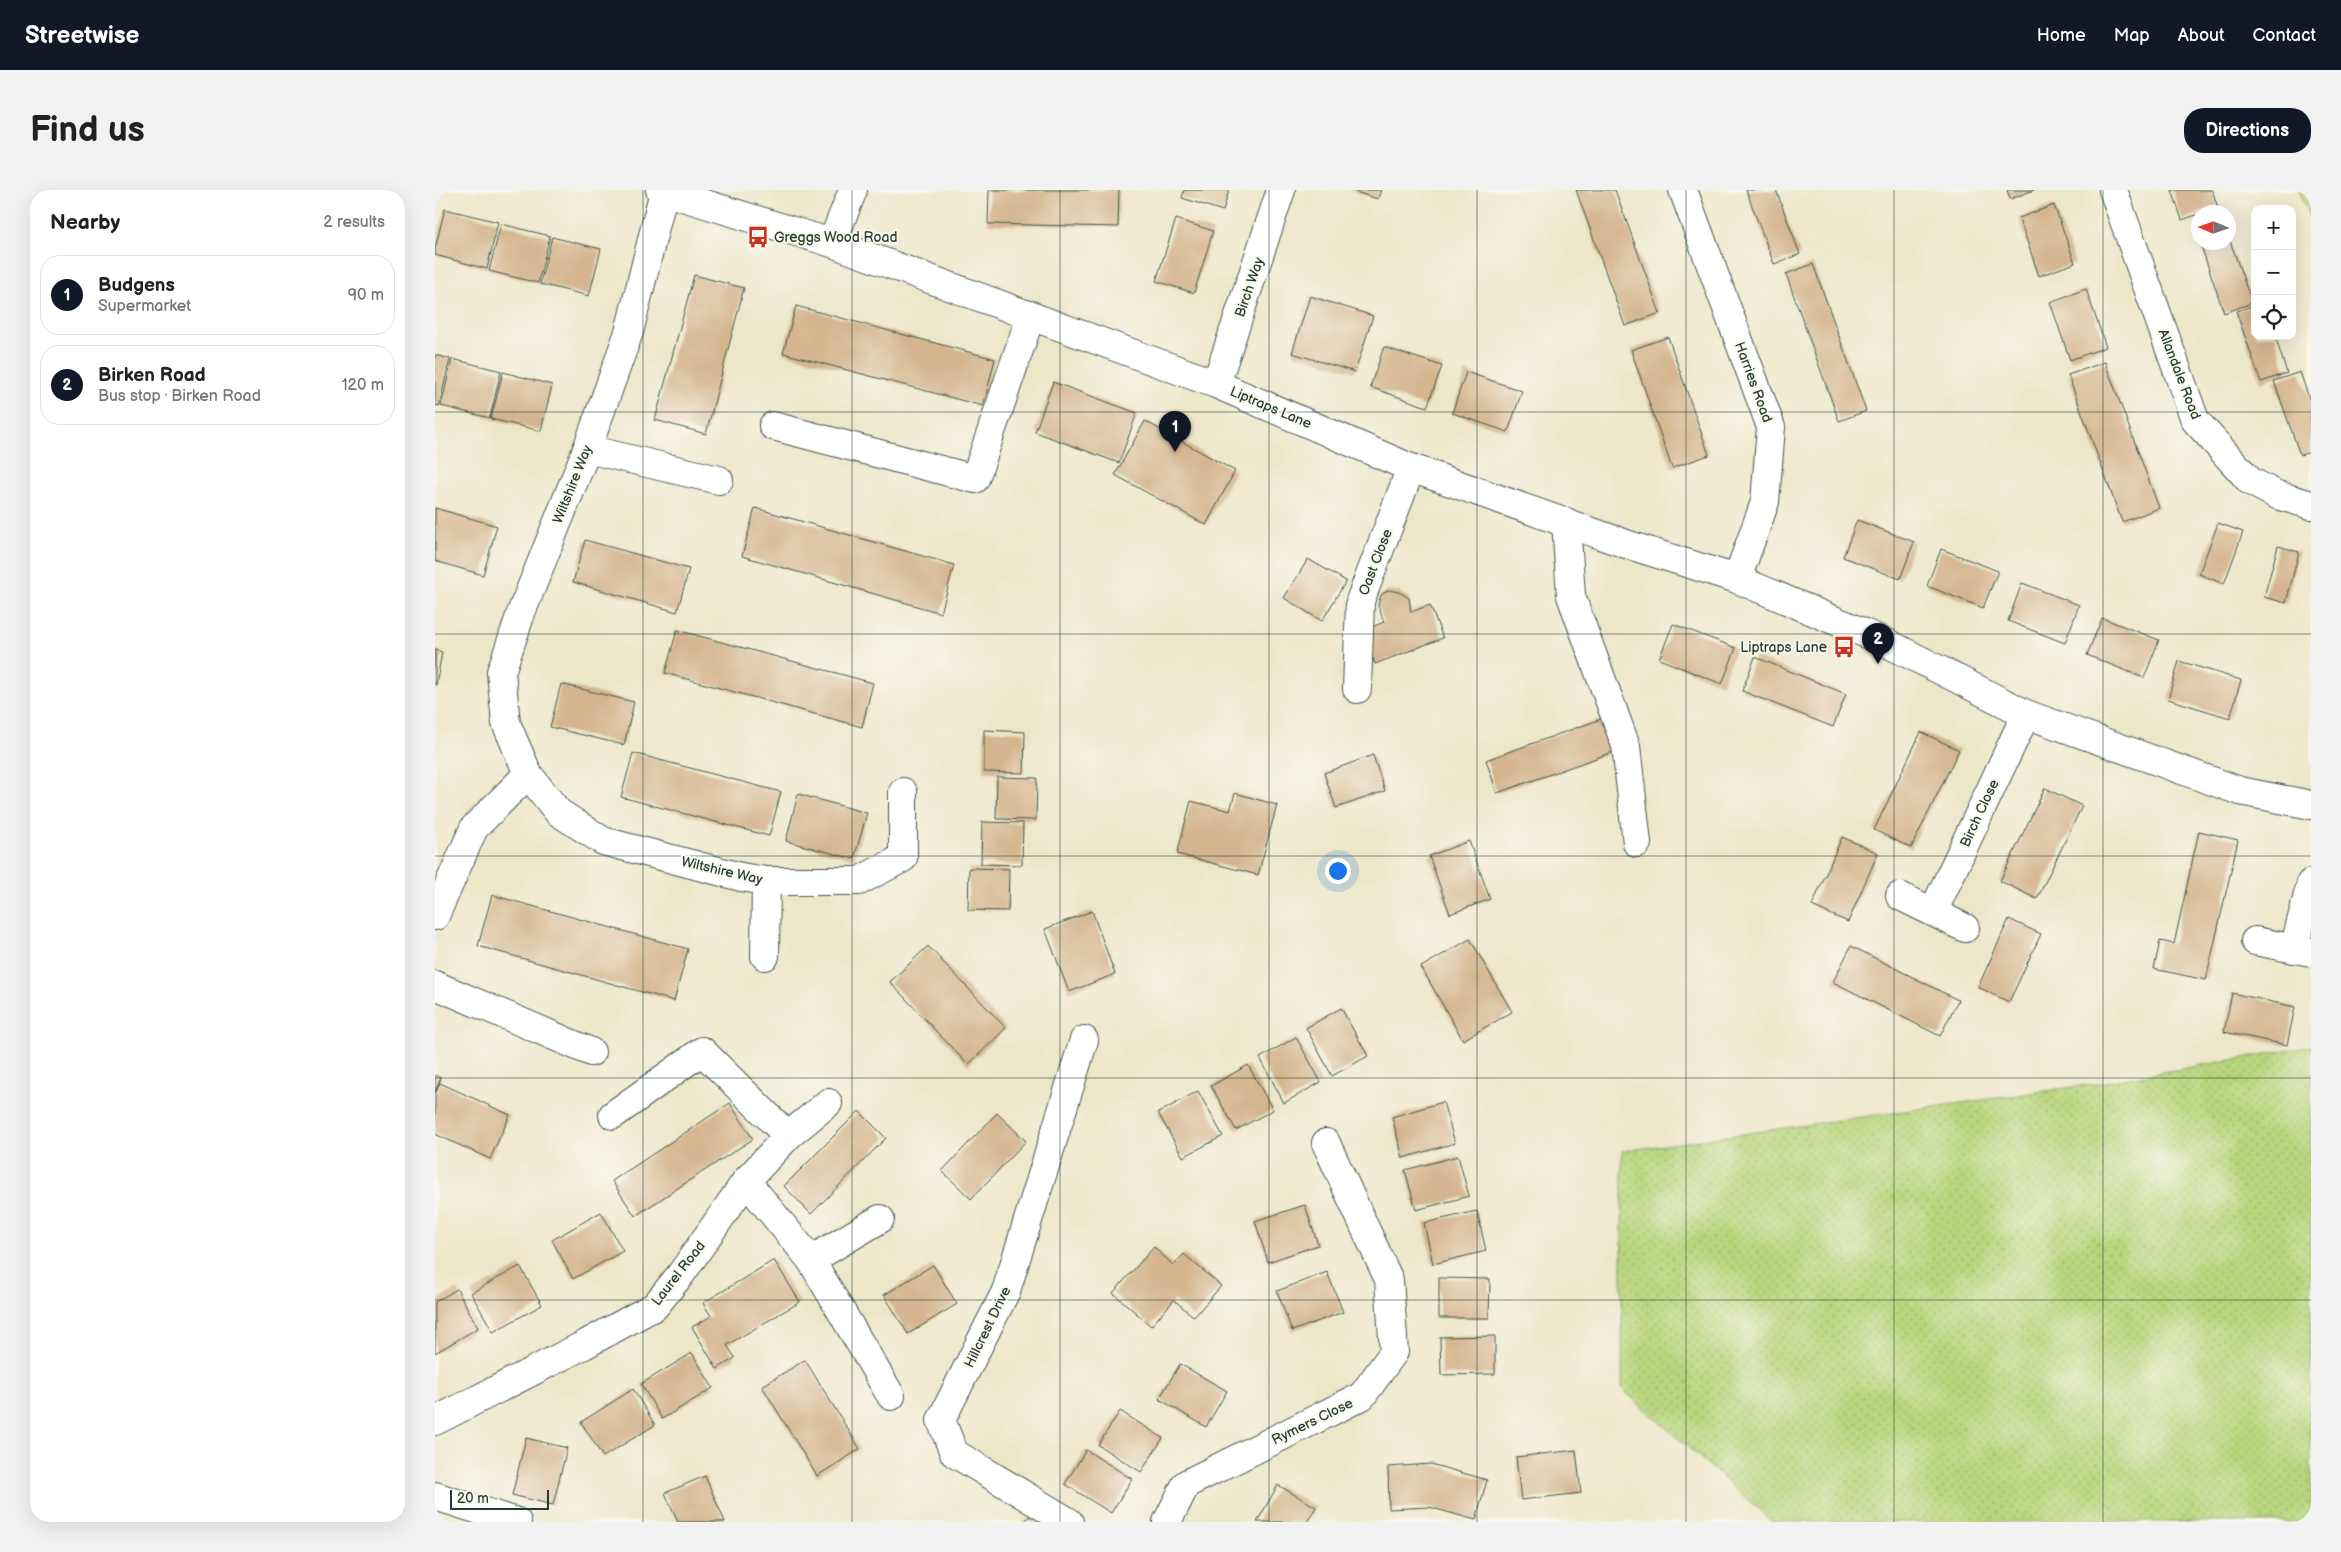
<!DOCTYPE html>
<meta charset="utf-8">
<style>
:root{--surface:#fff;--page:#f2f2f2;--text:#202124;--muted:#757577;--line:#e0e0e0;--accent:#111827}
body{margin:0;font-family:"Balsamiq Sans",sans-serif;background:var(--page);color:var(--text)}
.controls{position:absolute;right:15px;top:15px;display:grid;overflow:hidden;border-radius:10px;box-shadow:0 5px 20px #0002}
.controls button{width:45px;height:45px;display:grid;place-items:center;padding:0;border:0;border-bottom:1px solid var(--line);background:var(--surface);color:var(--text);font:25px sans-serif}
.compass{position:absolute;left:1756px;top:15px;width:45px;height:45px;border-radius:50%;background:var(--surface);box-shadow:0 5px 20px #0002;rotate:272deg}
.scale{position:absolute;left:15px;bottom:12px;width:99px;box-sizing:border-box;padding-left:5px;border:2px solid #1f3d34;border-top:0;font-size:14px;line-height:18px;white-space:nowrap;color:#1f3d34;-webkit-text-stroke:4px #fbf7ec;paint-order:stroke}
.you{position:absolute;left:902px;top:680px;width:18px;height:18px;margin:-12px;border:4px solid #fff;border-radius:50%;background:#1a73e8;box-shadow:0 0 0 8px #1a73e833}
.badge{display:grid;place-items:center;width:32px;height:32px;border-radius:50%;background:var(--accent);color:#fff;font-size:16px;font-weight:700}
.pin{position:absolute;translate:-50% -41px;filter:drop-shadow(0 1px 2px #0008)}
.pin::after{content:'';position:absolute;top:26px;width:18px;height:15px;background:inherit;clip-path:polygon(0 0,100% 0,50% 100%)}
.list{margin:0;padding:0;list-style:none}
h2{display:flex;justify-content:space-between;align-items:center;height:65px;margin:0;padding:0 20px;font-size:21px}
h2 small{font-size:16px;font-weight:400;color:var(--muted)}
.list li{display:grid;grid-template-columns:32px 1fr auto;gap:15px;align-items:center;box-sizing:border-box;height:80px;margin:0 10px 10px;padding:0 10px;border:1px solid var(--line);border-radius:20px}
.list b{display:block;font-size:19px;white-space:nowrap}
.list p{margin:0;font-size:16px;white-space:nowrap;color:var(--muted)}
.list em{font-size:16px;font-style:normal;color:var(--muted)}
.icon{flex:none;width:28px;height:28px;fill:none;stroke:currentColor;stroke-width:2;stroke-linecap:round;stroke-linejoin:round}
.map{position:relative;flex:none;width:1876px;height:1332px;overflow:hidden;border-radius:20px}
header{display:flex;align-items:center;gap:30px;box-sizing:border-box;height:70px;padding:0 25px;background:var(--accent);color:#fff}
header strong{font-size:24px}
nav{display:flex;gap:28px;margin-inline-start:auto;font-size:18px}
.intro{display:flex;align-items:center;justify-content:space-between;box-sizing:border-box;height:120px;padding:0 30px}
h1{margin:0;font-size:35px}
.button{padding:12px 22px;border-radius:20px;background:var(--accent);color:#fff;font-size:18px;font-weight:700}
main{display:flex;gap:30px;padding:0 30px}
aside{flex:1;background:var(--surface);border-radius:20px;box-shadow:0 5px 20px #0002}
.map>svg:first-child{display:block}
.grass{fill:url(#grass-dots);stroke:#6c8958}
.building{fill:#d4b58f}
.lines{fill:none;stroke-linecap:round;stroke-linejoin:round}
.minor-casing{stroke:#3e564a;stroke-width:30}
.minor{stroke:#fff;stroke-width:28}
.grid{fill:none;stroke:#1f3d34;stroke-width:1;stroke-opacity:0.55}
.labels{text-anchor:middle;stroke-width:4;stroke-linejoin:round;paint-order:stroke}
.poi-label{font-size:14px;fill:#1f3d34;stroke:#fbf7ec;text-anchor:start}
.street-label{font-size:14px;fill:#1f3d34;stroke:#fbf7ec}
</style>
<header>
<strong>Streetwise</strong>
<nav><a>Home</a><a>Map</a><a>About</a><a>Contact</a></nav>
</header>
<div class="intro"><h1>Find us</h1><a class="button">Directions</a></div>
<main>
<aside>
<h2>Nearby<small>2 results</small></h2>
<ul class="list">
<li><span class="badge">1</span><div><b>Budgens</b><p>Supermarket</p></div><em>90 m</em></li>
<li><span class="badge">2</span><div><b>Birken Road</b><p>Bus stop · Birken Road</p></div><em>120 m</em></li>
</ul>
</aside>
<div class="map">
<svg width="1876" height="1332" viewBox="0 0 1876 1332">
<defs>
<pattern id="grass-dots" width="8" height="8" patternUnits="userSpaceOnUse" patternTransform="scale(1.25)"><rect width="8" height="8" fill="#b8d57b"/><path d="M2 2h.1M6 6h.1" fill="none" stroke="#95ae66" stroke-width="1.8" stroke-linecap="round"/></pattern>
</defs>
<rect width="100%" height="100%" fill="#fbf7ec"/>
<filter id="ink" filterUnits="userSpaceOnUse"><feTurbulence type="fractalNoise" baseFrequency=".02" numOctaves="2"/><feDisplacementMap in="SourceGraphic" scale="10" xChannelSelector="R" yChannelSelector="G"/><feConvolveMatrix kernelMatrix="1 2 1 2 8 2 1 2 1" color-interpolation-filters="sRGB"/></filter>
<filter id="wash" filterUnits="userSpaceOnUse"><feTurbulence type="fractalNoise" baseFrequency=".0096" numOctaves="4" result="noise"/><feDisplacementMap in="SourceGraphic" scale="20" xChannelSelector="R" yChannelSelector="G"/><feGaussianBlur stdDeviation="1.12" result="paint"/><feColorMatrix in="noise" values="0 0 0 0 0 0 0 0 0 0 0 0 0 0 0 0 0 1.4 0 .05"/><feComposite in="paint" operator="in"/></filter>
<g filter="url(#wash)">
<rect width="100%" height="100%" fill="#ede7ca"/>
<!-- grass -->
<g class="grass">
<polygon points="1864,0 1876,0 1876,32"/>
<polygon points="1876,856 1876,1332 1338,1332 1187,1199 1187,961 1660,894"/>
</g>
<g id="blocks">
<!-- building -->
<g class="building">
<polygon points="554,0 684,0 683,37 553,34"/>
<polygon points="749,0 794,0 788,21 747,8"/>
<polygon points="914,0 946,0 943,9"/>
<polygon points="1141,0 1180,0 1225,123 1190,136"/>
<polygon points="1311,0 1341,0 1365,64 1339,74"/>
<polygon points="1572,0 1599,0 1575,9"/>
<polygon points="1737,0 1777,0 1783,18 1764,22 1764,24 1747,30"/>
<polygon points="1619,15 1640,73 1604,86 1584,28"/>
<polygon points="10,19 63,32 52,79 0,65 0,58"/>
<polygon points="741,29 778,41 759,103 721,91"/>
<polygon points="66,34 115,46 103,93 54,81"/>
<polygon points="117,47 166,59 154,106 105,94"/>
<polygon points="1794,48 1817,113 1789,123 1765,53 1794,52"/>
<polygon points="1378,74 1431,221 1404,231 1351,84"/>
<polygon points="259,85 309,98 271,244 220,230"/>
<polygon points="1651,99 1671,157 1635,170 1615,112"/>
<polygon points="875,106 938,126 920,182 857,163"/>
<polygon points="1820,115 1820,146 1840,146 1852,183 1826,192 1801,121"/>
<polygon points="361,116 560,169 548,216 348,163"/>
<polygon points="1233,147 1274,265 1237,278 1196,160"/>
<polygon points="949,157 1007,176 992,217 935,197"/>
<polygon points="0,165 15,169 4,216 0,215"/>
<polygon points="17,169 66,181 55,228 6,216"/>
<polygon points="1670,172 1724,318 1687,332 1633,185"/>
<polygon points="68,182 117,195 106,241 56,229"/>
<polygon points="1031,182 1087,201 1073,242 1017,223"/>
<polygon points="1865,182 1876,214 1876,262 1865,265 1839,191"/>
<polygon points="618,192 702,223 684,273 600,242"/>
<polygon points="710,231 800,281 771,335 680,285"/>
<polygon points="0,318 62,336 48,385 0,371"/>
<polygon points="320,318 519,375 506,423 307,366"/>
<polygon points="1422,330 1479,352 1465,389 1408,367"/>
<polygon points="1783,333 1808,342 1789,394 1764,384"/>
<polygon points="150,350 254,379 242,422 138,392"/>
<polygon points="1843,356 1864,362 1851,413 1829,407"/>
<polygon points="1506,359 1563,381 1548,418 1492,396"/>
<polygon points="873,369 911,391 887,431 849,408"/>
<polygon points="1587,393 1644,415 1630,453 1573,431"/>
<polygon points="953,400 964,402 974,408 976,422 995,415 1008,448 940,474 928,441 949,432 943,415 946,405"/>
<polygon points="1667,428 1724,450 1709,488 1652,465"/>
<polygon points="1238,434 1301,458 1287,494 1224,469"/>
<polygon points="242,440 438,493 427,537 230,483"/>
<polygon points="0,460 7,462 1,495 0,495"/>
<polygon points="1320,467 1411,504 1398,537 1307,501"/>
<polygon points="1744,471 1806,490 1795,528 1733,509"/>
<polygon points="126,494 199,512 189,555 115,537"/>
<polygon points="1169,528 1181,561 1062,603 1051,570"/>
<polygon points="549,540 590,542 589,583 549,582"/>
<polygon points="1486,542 1524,560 1476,658 1439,640"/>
<polygon points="198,563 346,602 334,646 186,607"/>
<polygon points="938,565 950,601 901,618 889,583"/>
<polygon points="562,587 602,588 601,630 561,629"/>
<polygon points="1610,598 1647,616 1602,709 1565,691"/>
<polygon points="800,603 842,615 823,685 742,664 756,611 795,621"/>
<polygon points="363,604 432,623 419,669 351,651"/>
<polygon points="547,632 588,633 587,675 546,674"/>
<polygon points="1764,641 1803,650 1771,790 1719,779 1725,751 1739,754"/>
<polygon points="1407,647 1443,663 1413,732 1377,716"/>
<polygon points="1034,651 1055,709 1015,724 994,666"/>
<polygon points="534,678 574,679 573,721 533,720"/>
<polygon points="57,705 253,759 239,811 43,756"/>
<polygon points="657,721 680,784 634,802 610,739"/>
<polygon points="1574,729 1606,744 1574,812 1543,797"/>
<polygon points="1035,749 1077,822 1028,850 986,777"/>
<polygon points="493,756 571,838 533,875 455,792"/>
<polygon points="1416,756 1523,810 1505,846 1398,792"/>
<polygon points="1797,803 1860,817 1852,855 1789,842"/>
<polygon points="906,818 933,866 897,886 871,838"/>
<polygon points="861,847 886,892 849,913 825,868"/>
<polygon points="813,875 838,920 801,940 776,896"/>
<polygon points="0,885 6,888 0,902"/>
<polygon points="5,893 75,925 55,969 0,944 0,904"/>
<polygon points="763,901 788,946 748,967 723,923"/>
<polygon points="1008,912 1020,953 968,968 957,927"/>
<polygon points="295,913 318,949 200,1026 177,991"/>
<polygon points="424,921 451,948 376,1024 349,996"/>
<polygon points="562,923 591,951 536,1009 507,981"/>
<polygon points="1023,966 1034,1006 981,1020 970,980"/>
<polygon points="870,1015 883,1055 833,1072 820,1031"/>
<polygon points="1042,1021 1051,1061 998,1074 989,1033"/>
<polygon points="166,1022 188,1061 138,1089 117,1050"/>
<polygon points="719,1057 738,1075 749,1064 786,1096 759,1127 739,1110 716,1136 678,1103"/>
<polygon points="339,1070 365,1112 292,1155 300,1168 282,1179 257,1137 276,1126 268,1113"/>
<polygon points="498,1075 522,1114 473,1144 449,1105"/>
<polygon points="85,1076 107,1115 58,1142 36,1103"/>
<polygon points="892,1082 908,1122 857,1141 842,1101"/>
<polygon points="1004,1088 1055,1089 1054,1128 1004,1128"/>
<polygon points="22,1099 43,1138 0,1163 0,1112"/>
<polygon points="1060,1146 1060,1184 1006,1185 1005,1147"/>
<polygon points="257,1163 278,1198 227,1229 206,1194"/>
<polygon points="370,1170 425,1259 382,1286 327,1196"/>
<polygon points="745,1174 792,1201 771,1237 724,1209"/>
<polygon points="198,1199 220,1235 168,1267 146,1232"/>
<polygon points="685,1221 728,1248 706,1282 663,1255"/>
<polygon points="91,1248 132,1258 118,1315 77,1305"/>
<polygon points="651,1260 697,1289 676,1323 630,1294"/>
<polygon points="1141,1260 1146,1303 1086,1310 1081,1267"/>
<polygon points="996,1274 1052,1290 1041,1330 994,1317 954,1319 953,1277"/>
<polygon points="270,1286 290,1332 243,1332 230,1303"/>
<polygon points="843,1295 881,1317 872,1332 822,1332"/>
<polygon points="600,1321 611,1332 589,1332"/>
</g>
</g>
</g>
<g filter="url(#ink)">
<use href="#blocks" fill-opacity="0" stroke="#3e564a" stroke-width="1"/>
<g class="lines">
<!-- minor casing -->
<g class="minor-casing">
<g id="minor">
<polyline points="225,0 397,53 781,194 976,278 1191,354 1302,389 1448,451 1591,524 1805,601 1876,615"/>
<polyline points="1248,0 1336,237 1330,312 1302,389"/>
<polyline points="1678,0 1760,230 1815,291 1842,305 1876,315"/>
<polyline points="229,1 194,142 152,259 86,423 66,482 71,533 93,584 123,622 168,651 306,687 331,691 424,691 468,668 468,602"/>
<polyline points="397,53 418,0"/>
<polyline points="781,194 846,0"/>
<polyline points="338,236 540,289 596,125"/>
<polyline points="152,259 284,290"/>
<polyline points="1131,332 1136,406 1191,556 1202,653"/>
<polyline points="922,499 925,411 976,278"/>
<polyline points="1465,706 1530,738"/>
<polyline points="1498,722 1591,524"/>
<polyline points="0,726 39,638 93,584"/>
<polyline points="1820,751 1876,762"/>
<polyline points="1859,759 1876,693"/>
<polyline points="330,766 331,691"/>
<polyline points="0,795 156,862"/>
<polyline points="178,925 267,861 353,946"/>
<polyline points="311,991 376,1070 456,1206"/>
<polyline points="376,1070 445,1029"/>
<polyline points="0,1231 149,1155 220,1116 246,1084 311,991 353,946 393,913"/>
<polyline points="0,1306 82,1332"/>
<polyline points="634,1332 519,1263 506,1230 571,1101 649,850"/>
<polyline points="732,1332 751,1294 927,1206 959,1162 954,1090 891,953"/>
</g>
</g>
<!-- minor -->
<use href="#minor" class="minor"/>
</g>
</g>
<!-- grid -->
<path class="grid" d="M 208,0 L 208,1332M 417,0 L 417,1332M 625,0 L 625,1332M 834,0 L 834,1332M 1042,0 L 1042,1332M 1251,0 L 1251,1332M 1459,0 L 1459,1332M 1668,0 L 1668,1332M 0,222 L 1876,222M 0,444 L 1876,444M 0,666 L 1876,666M 0,888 L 1876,888M 0,1110 L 1876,1110"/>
<!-- icons -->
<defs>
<g id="bus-bare" transform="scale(1.725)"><path d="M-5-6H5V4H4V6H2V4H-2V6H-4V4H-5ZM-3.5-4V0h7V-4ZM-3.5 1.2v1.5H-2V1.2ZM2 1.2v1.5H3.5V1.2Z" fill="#c8321e" stroke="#fbf7ec" stroke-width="2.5" paint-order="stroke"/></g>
</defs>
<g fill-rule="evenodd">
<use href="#bus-bare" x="323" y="47"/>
<use href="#bus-bare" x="1409" y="457"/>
</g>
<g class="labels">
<!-- poi labels -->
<g class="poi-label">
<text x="339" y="52">Greggs Wood Road</text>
<text x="1392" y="462" text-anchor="end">Liptraps Lane</text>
</g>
<!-- street labels -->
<g class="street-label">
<text transform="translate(814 97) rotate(-71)" y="5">Birch Way</text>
<text transform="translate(1745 184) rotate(69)" y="5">Allandale Road</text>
<text transform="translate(1319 192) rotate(70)" y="5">Harries Road</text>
<text transform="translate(836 217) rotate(23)" y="5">Liptraps Lane</text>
<text transform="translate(137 294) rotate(-68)" y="5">Wiltshire Way</text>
<text transform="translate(940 372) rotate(-69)" y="5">Oast Close</text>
<text transform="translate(1544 623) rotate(-65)" y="5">Birch Close</text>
<text transform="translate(287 680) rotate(13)" y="5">Wiltshire Way</text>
<text transform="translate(243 1083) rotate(-52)" y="5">Laurel Road</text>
<text transform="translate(552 1137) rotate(-64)" y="5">Hillcrest Drive</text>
<text transform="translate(877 1231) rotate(-26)" y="5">Rymers Close</text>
</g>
</g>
</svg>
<div class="controls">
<button>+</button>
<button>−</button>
<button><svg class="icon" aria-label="locate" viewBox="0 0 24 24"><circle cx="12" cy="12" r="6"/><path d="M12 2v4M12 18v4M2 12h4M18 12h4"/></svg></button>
</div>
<svg class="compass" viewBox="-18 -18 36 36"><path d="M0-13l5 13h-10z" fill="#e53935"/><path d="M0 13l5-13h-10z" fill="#757577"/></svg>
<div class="scale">20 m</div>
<div class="you"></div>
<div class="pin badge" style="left:740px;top:262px">1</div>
<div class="pin badge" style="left:1443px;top:474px">2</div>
</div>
</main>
